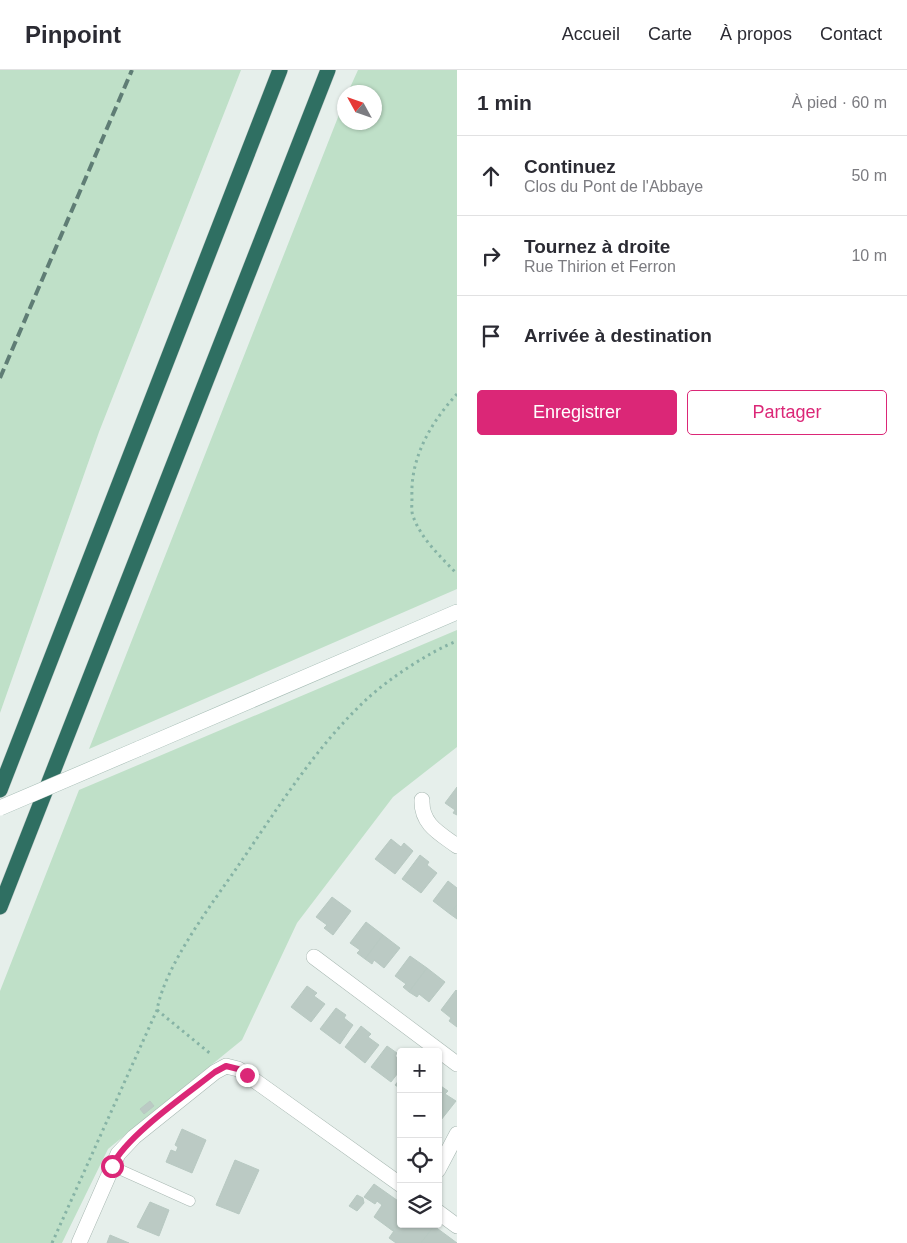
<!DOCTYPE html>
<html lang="fr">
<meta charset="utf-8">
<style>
:root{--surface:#fff;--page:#f7f7f7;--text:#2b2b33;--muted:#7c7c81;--line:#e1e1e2;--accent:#db2777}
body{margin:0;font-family:Arial,sans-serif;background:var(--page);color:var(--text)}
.controls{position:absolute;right:15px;bottom:15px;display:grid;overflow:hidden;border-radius:5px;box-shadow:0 1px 4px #0004}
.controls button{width:45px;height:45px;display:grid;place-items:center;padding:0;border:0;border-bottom:1px solid var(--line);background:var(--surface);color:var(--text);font:25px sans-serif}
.compass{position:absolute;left:337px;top:15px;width:45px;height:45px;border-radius:50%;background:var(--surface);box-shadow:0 1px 4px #0004;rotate:310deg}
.stop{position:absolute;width:15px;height:15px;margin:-11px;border:4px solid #db2777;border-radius:50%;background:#fff}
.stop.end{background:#db2777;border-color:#fff;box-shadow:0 1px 5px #0008}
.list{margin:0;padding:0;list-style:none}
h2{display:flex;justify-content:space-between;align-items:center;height:65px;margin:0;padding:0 20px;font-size:21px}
h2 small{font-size:16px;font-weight:400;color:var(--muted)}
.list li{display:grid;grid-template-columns:32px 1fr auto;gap:15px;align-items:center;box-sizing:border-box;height:80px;padding:0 20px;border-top:1px solid var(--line)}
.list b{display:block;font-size:19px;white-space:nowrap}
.list p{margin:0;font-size:16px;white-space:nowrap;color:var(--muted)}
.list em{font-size:16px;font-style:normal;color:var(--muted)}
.actions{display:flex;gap:10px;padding:15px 20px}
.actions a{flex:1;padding:11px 0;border:1px solid var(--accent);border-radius:5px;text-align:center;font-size:18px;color:var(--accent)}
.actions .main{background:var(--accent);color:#fff}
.icon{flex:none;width:28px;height:28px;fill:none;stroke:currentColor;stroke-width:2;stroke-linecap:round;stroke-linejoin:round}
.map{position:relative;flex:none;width:457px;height:1173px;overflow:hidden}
header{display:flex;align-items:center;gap:30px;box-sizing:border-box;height:70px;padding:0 25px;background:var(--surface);border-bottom:1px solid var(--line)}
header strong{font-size:24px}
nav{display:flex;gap:28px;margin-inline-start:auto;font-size:18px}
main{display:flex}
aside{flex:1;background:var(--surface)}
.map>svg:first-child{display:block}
.green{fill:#bfe0c8}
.building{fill:#bbcac4;stroke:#b8c9c2}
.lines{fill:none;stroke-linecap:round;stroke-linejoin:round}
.lane-casing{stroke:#a8b8b2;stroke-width:11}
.street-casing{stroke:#a8b8b2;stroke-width:16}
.secondary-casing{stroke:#a4bbb3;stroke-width:16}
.highway-casing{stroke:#c2cac8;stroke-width:16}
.path{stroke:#86b3a5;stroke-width:3;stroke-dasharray:2.5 4;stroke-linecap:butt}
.lane{stroke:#fff;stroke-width:10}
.street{stroke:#fff;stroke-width:15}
.secondary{stroke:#fff;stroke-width:15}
.highway{stroke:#2f6f62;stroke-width:15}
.rail{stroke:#5f7d75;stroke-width:4;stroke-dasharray:10 5;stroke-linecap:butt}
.secondary-bridge-casing{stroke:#a4bbb3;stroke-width:16;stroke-linecap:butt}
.secondary-bridge{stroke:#fff;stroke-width:15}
.route{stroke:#db2777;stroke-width:6}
</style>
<header>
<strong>Pinpoint</strong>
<nav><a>Accueil</a><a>Carte</a><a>À propos</a><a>Contact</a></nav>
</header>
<main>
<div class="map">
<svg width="457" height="1173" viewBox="0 0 457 1173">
<rect width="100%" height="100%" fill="#e6efeb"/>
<!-- green -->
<g class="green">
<polygon points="0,0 241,0 99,362 0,643"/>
<polygon points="358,0 457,0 457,519 89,679 344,32 344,52 374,52 374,22 348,22"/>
<polygon points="457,560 457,677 393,727 297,853 242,970 108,1079 62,1173 0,1173 0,921 79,720"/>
</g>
<!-- building -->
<g class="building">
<polygon points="457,717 457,745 453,743 455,740 445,733"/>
<polygon points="391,769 401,777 404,773 413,781 395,804 375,789"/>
<polygon points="420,785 429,792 427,795 437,803 421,823 402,809"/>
<polygon points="448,811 457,818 457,835 450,844 433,831"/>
<polygon points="332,827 351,841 333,865 324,858 327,855 316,847"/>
<polygon points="457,835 457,849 450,844"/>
<polygon points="366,852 383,865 365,889 357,883 360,880 350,873"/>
<polygon points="383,865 400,878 384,898 374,890 372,894 365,889"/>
<polygon points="410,886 427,898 409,922 403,917 406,914 395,906"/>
<polygon points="427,898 445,912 429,932 419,924 417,927 409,922"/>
<polygon points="307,916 317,923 314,926 325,934 311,952 291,937"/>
<polygon points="456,920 457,921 457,957 449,951 451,948 441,940"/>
<polygon points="336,938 346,945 344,948 353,955 340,974 320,959"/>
<polygon points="361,956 371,964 368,967 379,975 365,993 345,977"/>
<polygon points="387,976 397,983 395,986 401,991 401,999 391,1012 371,997"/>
<polygon points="401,1008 401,1019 395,1015"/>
<polygon points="438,1014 448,1021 445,1024 456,1031 441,1050 438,1047"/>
<polygon points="150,1031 154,1036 144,1044 140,1039"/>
<polygon points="182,1059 206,1070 192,1103 166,1092 171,1080 176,1082 178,1077 175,1075"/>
<polygon points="235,1090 259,1100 239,1144 216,1135"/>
<polygon points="374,1114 401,1133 401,1151 393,1161 374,1147 382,1135 377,1131 375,1134 364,1127"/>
<polygon points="357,1125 363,1128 364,1133 357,1141 349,1136"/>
<polygon points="150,1132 169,1140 159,1166 137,1157"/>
<polygon points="401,1151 401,1154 431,1154 434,1156 421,1173 396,1173 389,1168"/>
<polygon points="434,1156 457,1173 421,1173"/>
<polygon points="110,1165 129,1173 107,1173"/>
</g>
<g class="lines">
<!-- lane casing -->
<g class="lane-casing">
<polyline id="lane" points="112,1096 190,1131"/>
</g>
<!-- street casing -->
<g class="street-casing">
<g id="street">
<path d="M 422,730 C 421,754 439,763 457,776"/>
<polyline points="314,887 457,994"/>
<polyline points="438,1100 457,1064"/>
<polyline points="438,1142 457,1156"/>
<polyline points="79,1173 118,1084 134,1067 215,1002 226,996 238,999 247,1005 401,1115"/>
</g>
</g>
<!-- secondary casing -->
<g class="secondary-casing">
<polyline id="secondary" points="138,679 457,542"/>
</g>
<!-- highway casing -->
<g class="highway-casing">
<g id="highway">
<polyline points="0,720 280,0"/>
<polyline points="0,837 328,0"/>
</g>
</g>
<!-- path -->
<g class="path">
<path d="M 457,324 C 431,352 410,388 412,427 C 412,433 411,441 413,446 C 421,469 441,487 457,504"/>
<polyline points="157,940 212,985"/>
<path d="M 52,1173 L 157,940 C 165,895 212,834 238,796 C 278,738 316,676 368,628 C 390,608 429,582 457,571"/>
</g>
<!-- lane -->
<use href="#lane" class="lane"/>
<!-- street -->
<use href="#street" class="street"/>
<!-- secondary -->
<use href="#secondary" class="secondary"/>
<!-- highway -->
<use href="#highway" class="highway"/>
<!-- rail -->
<polyline class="rail" points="0,308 132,0"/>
<!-- secondary-bridge casing -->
<g class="secondary-bridge-casing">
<polyline id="secondary-bridge" points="0,738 138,679"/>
</g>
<!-- secondary-bridge -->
<use href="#secondary-bridge" class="secondary-bridge"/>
</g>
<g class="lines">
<!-- route -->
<path class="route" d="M 112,1096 C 126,1066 187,1024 215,1002 L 226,996 L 238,999 L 247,1005"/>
</g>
</svg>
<div class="controls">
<button>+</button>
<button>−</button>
<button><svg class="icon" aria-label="locate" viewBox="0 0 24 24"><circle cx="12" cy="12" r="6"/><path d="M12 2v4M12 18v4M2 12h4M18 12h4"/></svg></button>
<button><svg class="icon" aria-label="layers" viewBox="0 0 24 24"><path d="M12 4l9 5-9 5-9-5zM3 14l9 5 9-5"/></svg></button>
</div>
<svg class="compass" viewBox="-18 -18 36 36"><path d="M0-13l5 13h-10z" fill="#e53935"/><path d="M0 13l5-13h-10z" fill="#7c7c81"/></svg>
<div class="stop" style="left:112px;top:1096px"></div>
<div class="stop end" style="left:247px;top:1005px"></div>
</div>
<aside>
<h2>1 min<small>À pied · 60 m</small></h2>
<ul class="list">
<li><svg class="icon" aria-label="ahead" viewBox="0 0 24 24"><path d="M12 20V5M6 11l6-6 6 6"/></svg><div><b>Continuez</b><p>Clos du Pont de l'Abbaye</p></div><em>50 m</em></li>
<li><svg class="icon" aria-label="right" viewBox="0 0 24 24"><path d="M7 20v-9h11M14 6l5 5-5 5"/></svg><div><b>Tournez à droite</b><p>Rue Thirion et Ferron</p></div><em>10 m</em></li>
<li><svg class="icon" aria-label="arrive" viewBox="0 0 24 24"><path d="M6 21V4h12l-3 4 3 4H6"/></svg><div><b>Arrivée à destination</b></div></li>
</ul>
<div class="actions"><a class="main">Enregistrer</a><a>Partager</a></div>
</aside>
</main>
